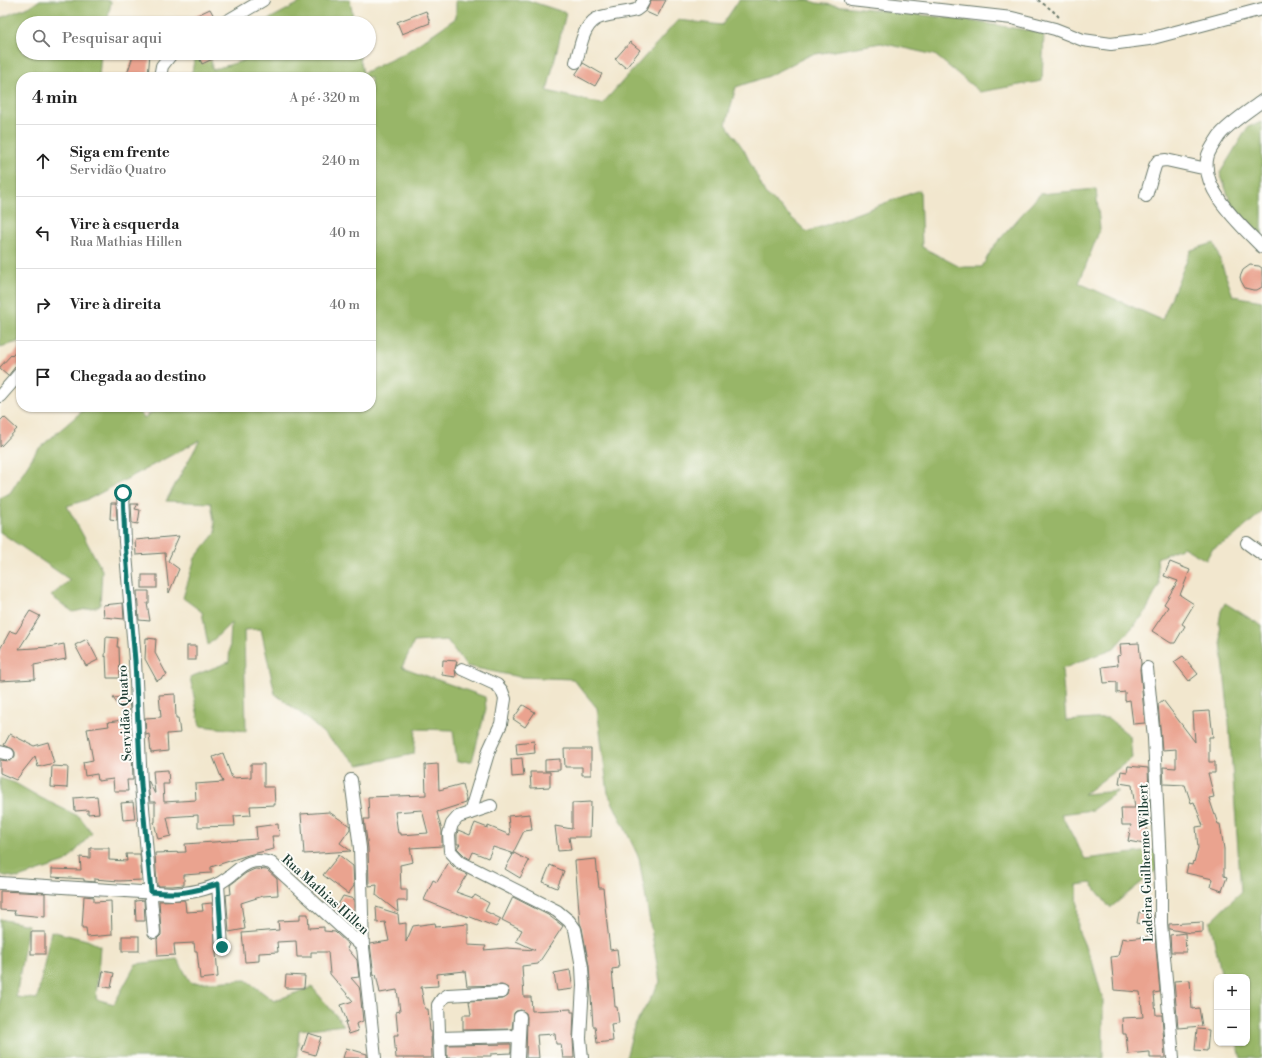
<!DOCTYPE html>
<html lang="pt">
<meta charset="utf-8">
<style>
:root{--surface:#fff;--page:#f6f6f6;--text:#222;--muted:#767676;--line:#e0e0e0}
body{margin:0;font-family:"Libre Bodoni",serif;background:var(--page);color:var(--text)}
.controls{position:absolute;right:12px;bottom:12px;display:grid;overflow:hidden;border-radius:8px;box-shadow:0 1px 3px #0004}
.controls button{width:36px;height:36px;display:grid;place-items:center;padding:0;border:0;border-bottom:1px solid var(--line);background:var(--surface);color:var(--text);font:20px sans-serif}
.stop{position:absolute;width:12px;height:12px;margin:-9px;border:3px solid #0f766e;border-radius:50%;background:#fff}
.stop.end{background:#0f766e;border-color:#fff;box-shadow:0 1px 4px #0008}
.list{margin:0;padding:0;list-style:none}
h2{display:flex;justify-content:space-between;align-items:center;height:52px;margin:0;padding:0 16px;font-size:17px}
h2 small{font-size:13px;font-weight:400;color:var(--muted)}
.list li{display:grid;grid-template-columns:26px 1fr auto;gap:12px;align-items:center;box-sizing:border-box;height:72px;padding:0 16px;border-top:1px solid var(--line)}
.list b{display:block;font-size:15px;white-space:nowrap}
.list p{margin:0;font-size:13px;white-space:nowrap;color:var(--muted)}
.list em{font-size:13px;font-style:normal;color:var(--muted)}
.icon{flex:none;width:22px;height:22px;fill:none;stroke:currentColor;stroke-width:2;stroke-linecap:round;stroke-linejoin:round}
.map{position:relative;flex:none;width:1262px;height:1058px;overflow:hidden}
.search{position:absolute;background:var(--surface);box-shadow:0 1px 3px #0004;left:16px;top:16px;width:360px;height:44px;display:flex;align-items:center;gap:10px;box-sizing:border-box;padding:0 14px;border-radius:22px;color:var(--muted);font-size:15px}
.panel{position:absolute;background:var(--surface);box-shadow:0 1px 3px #0004;left:16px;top:72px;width:360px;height:340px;border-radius:16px}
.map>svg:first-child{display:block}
.forest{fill:#98b668;stroke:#5c7a4e}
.building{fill:#eaa38f;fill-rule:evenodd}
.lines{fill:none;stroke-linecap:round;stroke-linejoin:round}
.minor-casing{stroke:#69786a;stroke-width:14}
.path{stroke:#69786a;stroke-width:2;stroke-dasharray:3 3;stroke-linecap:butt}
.minor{stroke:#fff;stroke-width:12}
.route{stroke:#0f766e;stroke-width:5}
.labels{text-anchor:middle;stroke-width:4;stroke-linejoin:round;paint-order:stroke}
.street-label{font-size:13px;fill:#1f3d34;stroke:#fdfcf7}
</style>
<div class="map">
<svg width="1262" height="1058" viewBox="0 0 1262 1058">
<rect width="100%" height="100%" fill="#fdfcf7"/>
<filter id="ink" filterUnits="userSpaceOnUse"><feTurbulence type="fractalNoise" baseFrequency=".025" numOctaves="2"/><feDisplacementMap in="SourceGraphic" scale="8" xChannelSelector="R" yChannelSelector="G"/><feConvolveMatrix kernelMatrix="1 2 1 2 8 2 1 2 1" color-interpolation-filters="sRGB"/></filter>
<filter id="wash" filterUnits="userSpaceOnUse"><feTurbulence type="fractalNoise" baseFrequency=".012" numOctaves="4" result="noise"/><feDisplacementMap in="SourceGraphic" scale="16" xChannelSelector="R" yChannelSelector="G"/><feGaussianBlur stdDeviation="0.9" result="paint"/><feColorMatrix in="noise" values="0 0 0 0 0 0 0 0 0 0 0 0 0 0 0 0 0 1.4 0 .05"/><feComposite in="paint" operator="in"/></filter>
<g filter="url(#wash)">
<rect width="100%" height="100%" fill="#f2e7ce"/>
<!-- forest -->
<g class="forest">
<polygon points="40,0 106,0 111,2 107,23 23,23 23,53 101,53 99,77 21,77 21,335 18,342 0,347 0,18 31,6"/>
<polygon points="305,0 350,0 354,23 262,23"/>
<polygon points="456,0 527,0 566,13 547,91 602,104 678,20 722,25 739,0 809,0 816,3 958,19 1044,33 1042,81 980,92 935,55 881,43 810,55 766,77 736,87 726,124 744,150 765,193 807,232 920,190 922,247 960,267 982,267 993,247 1040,194 1096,189 1100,229 1079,283 1162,320 1191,250 1214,243 1233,296 1262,301 1262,512 1231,539 1212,549 1206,560 1183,547 1157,558 1159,585 1145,613 1114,648 1062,669 1066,721 1108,718 1130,736 1132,758 1084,794 1118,791 1092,810 1061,814 1085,859 1158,850 1158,869 1110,908 1091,883 1077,885 1078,930 1093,964 1103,1000 1103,1058 626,1058 634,1027 660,982 639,858 608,793 597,708 573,679 519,677 466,666 447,640 414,642 402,667 485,697 486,709 472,761 457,762 453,730 416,729 414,754 359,765 303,715 275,694 261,629 244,630 246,731 200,726 190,677 229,662 231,623 208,645 202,612 183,598 195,558 216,532 211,503 166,501 200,440 89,499 67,506 102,570 100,606 73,612 51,596 70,580 0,532 0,498 10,493 37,450 87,407 135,407 144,418 159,407 371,407 371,77 191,77 194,61 207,53 211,53 212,70 262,55 262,53 359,53 363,73 405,53 456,18"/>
<polygon points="1262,122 1262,235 1233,209 1220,173 1248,127"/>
<polygon points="1225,603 1262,626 1262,1058 1241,1058 1237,1043 1247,1043 1247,977 1222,977 1210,922 1241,892 1228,708 1219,623 1221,611"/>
<polygon points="0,778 15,783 41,798 80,817 92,833 66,862 18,878 0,875"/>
<polygon points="0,919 28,925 16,997 37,999 51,931 87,940 100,946 96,999 114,1004 136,964 177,959 191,983 246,980 274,1001 312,987 344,1025 299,1030 297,1058 0,1058"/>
</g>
<g id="blocks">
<!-- building -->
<g class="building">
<polygon points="651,0 666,0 657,17 646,12"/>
<polygon points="210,9 216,20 209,23 196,23 193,17"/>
<polygon points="426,11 430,23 402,34 397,22"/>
<polygon points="630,42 640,50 626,68 615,59"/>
<polygon points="134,53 150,53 148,77 126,77"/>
<polygon points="197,53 225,53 202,64"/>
<polygon points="583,63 602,74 595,86 575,75"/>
<polygon points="1250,265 1259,266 1262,268 1262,287 1257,290 1253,290 1245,288 1241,281 1240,277 1243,270"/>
<polygon points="21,346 21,364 15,367 8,376 0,369 0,367 11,355 12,356"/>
<polygon points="4,417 17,429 0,447 0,421"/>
<polygon points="111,503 116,503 117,520 110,519"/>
<polygon points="131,504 138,504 135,509 140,510 138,524 132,523"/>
<polygon points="179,536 168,561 179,569 169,593 165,553 136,555 135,540"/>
<polygon points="1170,562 1190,570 1180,595 1194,604 1182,624 1185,626 1175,643 1171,643 1152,631 1168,607 1164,604 1178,581 1164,576"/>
<rect x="142" y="575" width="15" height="13"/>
<polygon points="137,591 149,591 149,603 147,603 150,621 139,620"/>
<polygon points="123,603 124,619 104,617 103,605"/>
<polygon points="30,611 40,616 19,649 49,647 64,644 66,659 34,665 35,679 0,681 0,649 10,631 16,633"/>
<polygon points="106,637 118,638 117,647 119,647 120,678 107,678 106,656 105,657"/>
<polygon points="146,638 156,639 155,653 167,675 157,681 145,659"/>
<polygon points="87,639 98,660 86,666 75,645"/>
<polygon points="1139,643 1141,664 1140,669 1145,723 1133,724 1130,700 1125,701 1125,692 1117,693 1117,682 1104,683 1102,667 1118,665 1117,656 1121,655 1120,644"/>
<rect x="187" y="646" width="9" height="14"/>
<polygon points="1183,656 1198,674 1189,681 1174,662"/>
<polygon points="443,660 457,661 455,669 456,677 442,675"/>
<polygon points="175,694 176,718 178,718 180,733 167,734 168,751 151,753 149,734 146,735 145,718 161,717 159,695"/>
<polygon points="127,697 129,700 130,710 125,714 113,698"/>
<polygon points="1163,700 1195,742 1193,712 1210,711 1213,737 1209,737 1209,762 1215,762 1215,773 1208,773 1214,797 1209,798 1218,824 1220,824 1224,849 1224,876 1227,877 1222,891 1211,887 1213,879 1186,873 1188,864 1192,865 1193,861 1194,862 1198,848 1196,827 1203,826 1194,802 1191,803 1185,785 1164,784 1163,767 1176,768 1176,749 1162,750 1158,704"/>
<polygon points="523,705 535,712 525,727 513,719"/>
<polygon points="130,719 131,728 123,731 132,748 133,780 127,780 128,791 114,791 113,779 98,781 97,774 85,776 83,762 93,760 87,729 109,726 108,722"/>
<polygon points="10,734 34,746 48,742 54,763 38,767 35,756 16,780 0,773 0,760 10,761 13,759 15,756 15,752 13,749 4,745"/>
<polygon points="534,741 535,753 517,755 516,743"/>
<polygon points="564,749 591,749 591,775 582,775 582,767 565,767"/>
<polygon points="223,753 232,778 251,777 251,764 264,764 264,787 274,787 275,805 250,806 251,815 234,816 235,826 198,827 198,815 167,817 171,836 158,839 154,822 155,822 155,802 150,802 148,784 148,780 155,794 153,771 168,770 169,784 163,784 164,802 196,800 195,784 223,782 213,757"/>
<polygon points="522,758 524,776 512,777 511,759"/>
<polygon points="560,759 560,770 545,771 545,760"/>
<path d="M 438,764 L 439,790 L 462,784 L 466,799 L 465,803 L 437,812 L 442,831 L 442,846 L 410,848 L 413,862 L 400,865 L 401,889 L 407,889 L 407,901 L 397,901 L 398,912 L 376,895 L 377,885 L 369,886 L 368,848 L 364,819 L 369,819 L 368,797 L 426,795 L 425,765 ZM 422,810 L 428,833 L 401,835 L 401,833 L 398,833 L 395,812 Z"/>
<polygon points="52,766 68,767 67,788 51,787"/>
<polygon points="1128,766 1148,768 1150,823 1148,824 1144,844 1128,841 1131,825 1122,825 1121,808 1135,808 1132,785 1119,783 1121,771 1127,772"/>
<polygon points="530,772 550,772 550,787 531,788"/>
<polygon points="97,796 99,813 88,814 88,810 75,811 74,798"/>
<polygon points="133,802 135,819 123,820 121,803"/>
<polygon points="591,802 590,837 569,837 571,850 558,851 555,826 572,829 572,803"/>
<polygon points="329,812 350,826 350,829 340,843 351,851 304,854 301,814"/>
<polygon points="530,814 532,830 524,831 512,855 512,853 493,847 488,858 473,852 470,859 465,856 457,848 460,844 457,844 457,835 458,830 470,835 475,823 488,828 488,826 510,835 508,816"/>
<polygon points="278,824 279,836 272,836 274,849 248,855 211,867 211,873 184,875 184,885 172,886 157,886 155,853 186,852 185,844 257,839 256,827"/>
<polygon points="90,848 109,848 109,860 127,861 126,854 140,854 142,880 119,881 94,879 94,882 84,881 84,879 52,877 52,869 81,870 80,857 90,858"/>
<polygon points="514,853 529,861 520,878 505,869"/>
<polygon points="339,855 353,866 354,886 348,894 323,875"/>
<polygon points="596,859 599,888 603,888 610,950 617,949 619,968 612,969 615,1007 617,1007 619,1023 611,1024 613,1041 597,1043 595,1026 593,1026 589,966 582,928 580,923 575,861"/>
<polygon points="449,862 456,869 467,874 456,892 473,898 475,895 489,903 485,911 501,919 496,927 468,916 468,917 451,911 424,900 433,880 437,882"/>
<polygon points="550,865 564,871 557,888 543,882"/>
<polygon points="255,869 267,870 277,879 278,895 263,896 241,903 245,929 229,932 226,895 231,894 230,885 246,873"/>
<polygon points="0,891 45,893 45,917 14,914 15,911 0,910"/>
<polygon points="84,896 94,897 94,902 111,901 112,935 87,937 86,928 82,928"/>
<polygon points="343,896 354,899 354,923 336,912 336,908"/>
<polygon points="513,897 548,915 563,926 538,964 522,966 524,997 531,997 532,1011 571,1009 571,1012 574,1012 573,1038 574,1058 563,1058 561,1044 556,1044 555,1034 537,1035 539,1058 526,1058 527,1017 526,1013 521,1010 516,1011 514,1013 512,1029 463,1030 463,1015 471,1015 469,1001 503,999 508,996 509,992 508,988 502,985 467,986 465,971 437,974 438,986 421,987 425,1009 428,1009 430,1031 431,1031 432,1058 396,1058 394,1035 398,1035 396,1012 400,1011 397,990 380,993 376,974 374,976 370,944 389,941 385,922 377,923 376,907 398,914 399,924 406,923 406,942 413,926 435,923 436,927 468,924 468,945 486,946 484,950 507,948 535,950 516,941 522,930 502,920"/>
<polygon points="144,900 145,921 136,921 135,901"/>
<polygon points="184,900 185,902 186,912 203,911 202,904 212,903 218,977 200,979 197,951 195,951 194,943 174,944 175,955 158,956 157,939 161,935 161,931 159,901"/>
<polygon points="1139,912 1153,915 1151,926 1137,923"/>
<polygon points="300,914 308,914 309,928 324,927 324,931 335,932 349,945 347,948 357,960 359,977 351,978 359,987 360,991 363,1021 356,1024 358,1031 349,1034 345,1022 347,1022 341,1005 353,1001 330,974 328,952 311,952 311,957 297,957 296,941 277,942 278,952 259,953 259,961 245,962 242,933 279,930 278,921 300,920"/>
<polygon points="1203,922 1203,932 1190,933 1169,929 1169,924"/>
<rect x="31" y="932" width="14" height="22"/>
<polygon points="1185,933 1186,952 1171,952 1170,935"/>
<rect x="122" y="936" width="17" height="15"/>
<polygon points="1155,936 1160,992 1154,993 1156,1015 1162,1015 1165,1058 1150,1058 1150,1052 1148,1052 1128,1054 1126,1034 1123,1034 1122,1018 1143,1017 1140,992 1114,990 1111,957 1118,956 1122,938 1127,939"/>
<polygon points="570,970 573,989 557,991 554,973"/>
<polygon points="103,971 114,973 111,988 100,986"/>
<polygon points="286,975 305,976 304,988 285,988"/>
<polygon points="1190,980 1192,1009 1199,1008 1202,1026 1178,1028 1174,981"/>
<polygon points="1197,1029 1209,1030 1207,1051 1195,1050"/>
<polygon points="308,1033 321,1037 315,1055 302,1051"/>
<polygon points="511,1044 511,1053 491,1054 491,1056 462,1056 462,1058 447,1058 447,1045"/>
<polygon points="346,1048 367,1054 367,1058 343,1058"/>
</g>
</g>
</g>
<g filter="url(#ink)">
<use href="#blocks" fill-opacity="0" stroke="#69786a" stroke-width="1"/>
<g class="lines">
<!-- minor casing -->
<g class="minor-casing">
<g id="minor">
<polyline points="851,0 1012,18 1055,29 1083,40 1111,44 1149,39 1262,9"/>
<polyline points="224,23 263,0"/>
<path d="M 576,62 C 581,46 583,22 601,17 C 613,13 625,13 636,10 L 640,7 L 644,0"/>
<polyline points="160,77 162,66 172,53"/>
<path d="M 1262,101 C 1250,110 1227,125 1219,136 C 1216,141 1210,149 1208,155 C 1198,188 1242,226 1262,247"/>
<polyline points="1146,196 1155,166 1158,161 1166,160 1207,169"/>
<polyline points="0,396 21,372"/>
<polyline points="123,493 125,542 135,661 141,785 154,932"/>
<polyline points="1247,543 1262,554"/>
<polyline points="1147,668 1154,738 1161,888 1161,923 1173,1058"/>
<polyline points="462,669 497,685 502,691 505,699 501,724 489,750 470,813"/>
<polyline points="0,752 8,754"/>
<polyline points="351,780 360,848 363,947 375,1058"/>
<polyline points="491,806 458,817 452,824 449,834 450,851 460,862 557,911 569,921 575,929 582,967 583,985 580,1038 582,1058"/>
<path d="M 0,883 L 172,894 C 187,893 204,891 218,884 C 239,873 244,855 271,863 L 363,947"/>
<polyline points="218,884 222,947"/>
<polyline points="439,1038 519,1036"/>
<polyline points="440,1058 438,1005 442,999 448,995 502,992"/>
<polyline points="518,1058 520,1017"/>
</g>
</g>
<!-- path -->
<polyline class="path" points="1038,0 1052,10 1060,18"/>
<!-- minor -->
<use href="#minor" class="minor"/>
</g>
</g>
<g class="lines" filter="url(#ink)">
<!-- route -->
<path class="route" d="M 123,493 L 125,542 L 135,661 L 141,785 L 151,892 C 179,895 192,892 218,884 L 222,947"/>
</g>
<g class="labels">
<!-- street labels -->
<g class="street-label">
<text transform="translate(124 713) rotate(-93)" y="5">Servidão Quatro</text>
<text transform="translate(1145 863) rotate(-92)" y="5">Ladeira Guilherme Wilbert</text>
<text transform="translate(326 894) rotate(42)" y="5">Rua Mathias Hillen</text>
</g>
</g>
</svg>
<div class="controls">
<button>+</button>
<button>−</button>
</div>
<div class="stop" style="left:123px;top:493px"></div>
<div class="stop end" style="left:222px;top:947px"></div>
<div class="search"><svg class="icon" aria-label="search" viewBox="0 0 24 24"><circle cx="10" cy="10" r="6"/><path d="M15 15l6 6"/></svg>Pesquisar aqui</div>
<section class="panel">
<h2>4 min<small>A pé · 320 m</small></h2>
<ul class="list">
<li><svg class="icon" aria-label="ahead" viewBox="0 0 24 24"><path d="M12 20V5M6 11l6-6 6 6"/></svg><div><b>Siga em frente</b><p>Servidão Quatro</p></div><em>240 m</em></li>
<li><svg class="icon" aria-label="left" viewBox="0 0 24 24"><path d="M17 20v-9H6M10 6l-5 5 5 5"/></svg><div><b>Vire à esquerda</b><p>Rua Mathias Hillen</p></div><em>40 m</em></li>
<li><svg class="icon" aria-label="right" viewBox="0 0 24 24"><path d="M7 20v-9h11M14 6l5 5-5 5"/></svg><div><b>Vire à direita</b></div><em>40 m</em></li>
<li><svg class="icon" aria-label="arrive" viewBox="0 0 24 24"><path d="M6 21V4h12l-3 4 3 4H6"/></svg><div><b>Chegada ao destino</b></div></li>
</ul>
</section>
</div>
